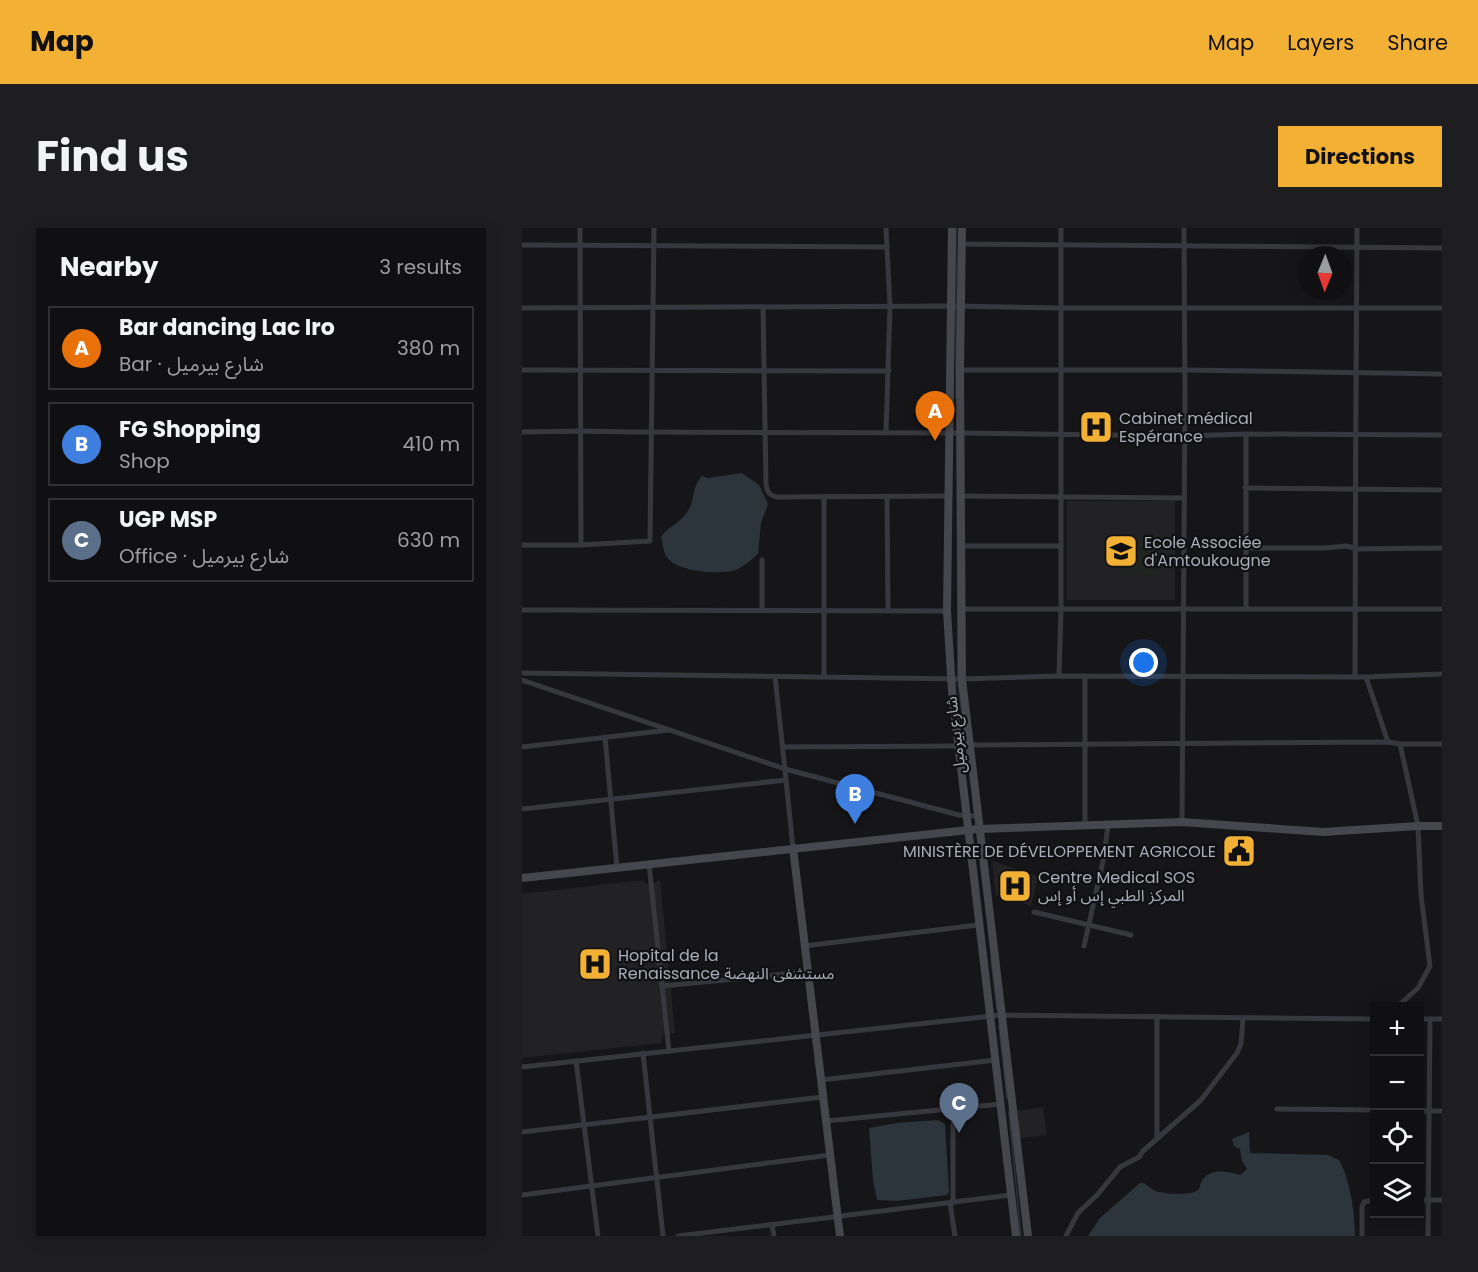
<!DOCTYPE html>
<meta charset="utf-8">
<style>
:root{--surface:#101012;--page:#1e1e20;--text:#f1f3f6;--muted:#9c9d9f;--line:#303032;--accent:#f2b134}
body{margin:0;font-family:Poppins,"Noto Sans Arabic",sans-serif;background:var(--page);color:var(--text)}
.controls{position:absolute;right:18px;bottom:18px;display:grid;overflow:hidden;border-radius:0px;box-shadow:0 3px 15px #0003}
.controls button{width:54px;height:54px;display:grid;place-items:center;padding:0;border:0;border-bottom:2px solid var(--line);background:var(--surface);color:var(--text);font:30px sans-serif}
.compass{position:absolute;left:776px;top:18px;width:54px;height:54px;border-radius:50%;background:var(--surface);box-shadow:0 3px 15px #0003;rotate:181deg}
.you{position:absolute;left:622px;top:435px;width:21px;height:21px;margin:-15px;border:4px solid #fff;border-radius:50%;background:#1a73e8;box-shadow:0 0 0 9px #1a73e833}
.badge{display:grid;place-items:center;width:39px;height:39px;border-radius:50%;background:var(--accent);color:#fff;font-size:20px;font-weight:700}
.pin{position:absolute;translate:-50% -50px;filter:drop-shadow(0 2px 3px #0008)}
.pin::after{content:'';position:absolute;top:32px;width:21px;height:18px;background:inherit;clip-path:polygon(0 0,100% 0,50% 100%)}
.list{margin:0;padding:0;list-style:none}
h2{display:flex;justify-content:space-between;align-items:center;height:78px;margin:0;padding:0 24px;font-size:26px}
h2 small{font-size:20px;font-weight:400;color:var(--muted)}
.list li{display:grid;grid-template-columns:39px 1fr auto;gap:18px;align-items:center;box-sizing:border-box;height:84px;margin:0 12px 12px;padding:0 12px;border:2px solid var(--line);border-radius:0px}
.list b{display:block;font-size:22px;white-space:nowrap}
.list p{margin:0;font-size:20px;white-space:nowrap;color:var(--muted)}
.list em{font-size:20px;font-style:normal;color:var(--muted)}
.icon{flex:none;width:33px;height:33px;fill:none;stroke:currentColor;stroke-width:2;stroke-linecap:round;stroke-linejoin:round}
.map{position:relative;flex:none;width:920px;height:1008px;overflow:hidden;border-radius:0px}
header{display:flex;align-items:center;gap:36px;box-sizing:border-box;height:84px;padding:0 30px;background:var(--accent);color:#111}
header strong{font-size:28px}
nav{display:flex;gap:33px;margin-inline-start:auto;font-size:21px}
.intro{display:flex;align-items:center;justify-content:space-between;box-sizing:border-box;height:144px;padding:0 36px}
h1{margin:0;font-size:42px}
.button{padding:15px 27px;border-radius:0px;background:var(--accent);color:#111;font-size:21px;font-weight:700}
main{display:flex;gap:36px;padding:0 36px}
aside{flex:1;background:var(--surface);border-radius:0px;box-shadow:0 3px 15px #0003}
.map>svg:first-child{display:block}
.built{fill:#222225}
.green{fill:#1e261f}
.water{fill:#2c353c}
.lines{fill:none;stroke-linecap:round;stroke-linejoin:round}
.stream{stroke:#2c353c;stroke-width:1.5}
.street{stroke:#37383d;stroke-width:5}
.secondary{stroke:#45474d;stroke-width:8}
.labels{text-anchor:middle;stroke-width:4.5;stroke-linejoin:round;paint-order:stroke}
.poi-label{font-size:16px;fill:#a8adb8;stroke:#111113;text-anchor:start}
.street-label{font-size:16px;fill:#a8adb8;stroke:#111113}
</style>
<header>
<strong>Map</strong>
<nav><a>Map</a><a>Layers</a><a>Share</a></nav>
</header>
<div class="intro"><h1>Find us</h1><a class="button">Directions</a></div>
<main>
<aside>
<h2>Nearby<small>3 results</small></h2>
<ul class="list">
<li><span class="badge" style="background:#e8710a">A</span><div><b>Bar dancing Lac Iro</b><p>Bar · شارع بيرميل</p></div><em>380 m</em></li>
<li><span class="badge" style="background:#3f7fe0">B</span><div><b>FG Shopping</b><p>Shop</p></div><em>410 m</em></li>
<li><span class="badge" style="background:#5c6f8a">C</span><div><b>UGP MSP</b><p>Office · شارع بيرميل</p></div><em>630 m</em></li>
</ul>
</aside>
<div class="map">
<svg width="920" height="1008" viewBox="0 0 920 1008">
<rect width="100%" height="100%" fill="#161618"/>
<!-- built -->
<g class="built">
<rect x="545" y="273" width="108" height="99"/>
<polygon points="470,633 516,648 509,678 474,667"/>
<polygon points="138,651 153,805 141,807 139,815 0,830 0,666 120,652 125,656 132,655"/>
<polygon points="521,879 525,907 498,910 495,883"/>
</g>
<!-- green -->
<path class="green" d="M 627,304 L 632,306 L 633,311 L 629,322 C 633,332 638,335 631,346 L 623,348 C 616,339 608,344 597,343 L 579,329 L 581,320 L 588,315 L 594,307 L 600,305 L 618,310 Z"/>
<!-- water -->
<g class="water">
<path d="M 220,245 L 237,257 L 246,276 L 239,295 L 236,326 C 230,331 223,337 216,341 C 201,348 153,344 144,328 C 141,322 141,315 139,309 C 148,296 160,296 168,279 C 173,267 171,257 180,248 L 186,250 Z"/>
<polygon points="416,892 423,896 427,963 425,967 375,973 355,972 351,952 347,900 374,895"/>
<path d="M 727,904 L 728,925 L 806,927 L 817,932 C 828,951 833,985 833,1008 L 566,1008 L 578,990 L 618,955 L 622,955 C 625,957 629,961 633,963 C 640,966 670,968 676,962 C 679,959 678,953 682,950 C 691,940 707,944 718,947 L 725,941 L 720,933 L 718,921 L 712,918 L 710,911 Z"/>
</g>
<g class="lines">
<!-- stream -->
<g class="stream">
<polyline points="434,0 434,170"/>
<polyline points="435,203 435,181"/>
<polyline points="435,208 436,449"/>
<polyline points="436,454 446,532"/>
<polyline points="469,731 475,781"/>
<polyline points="477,798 485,870"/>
<polyline points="487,884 499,1008"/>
</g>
<!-- street -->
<g class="street">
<polyline points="58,0 59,317"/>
<polyline points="364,0 368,78 364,205"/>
<polyline points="441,16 920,20"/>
<polyline points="0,17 364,19"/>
<path d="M 241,79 L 244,256 C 245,264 247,267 255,269 L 427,268"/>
<polyline points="0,80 430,78 539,80 920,80"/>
<polyline points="0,142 367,143"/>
<polyline points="438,142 663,142 920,146"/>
<polyline points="0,204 59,203 109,204 438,205 663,208 724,206 920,207"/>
<polyline points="723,260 920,262"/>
<polyline points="440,268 662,270"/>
<polyline points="365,269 366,382"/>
<polyline points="0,317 59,317 128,313 132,0"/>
<polyline points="440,318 538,318"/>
<polyline points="724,320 803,320 824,318 835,321 920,320"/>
<polyline points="724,380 724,206"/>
<polyline points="439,381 920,381"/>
<polyline points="0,382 425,383"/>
<polyline points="240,382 240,332"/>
<polyline points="0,445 440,451 537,448 844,449 920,446"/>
<polyline points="302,448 302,269"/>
<polyline points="537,448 539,381 539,0"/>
<path d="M 833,449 C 834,299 833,150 835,0"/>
<polyline points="844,449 866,514"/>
<polyline points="0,452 263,541 437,587 455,588"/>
<polyline points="83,509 95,640"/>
<polyline points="449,517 866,514 878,516 920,516"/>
<polyline points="0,519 147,502"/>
<polyline points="261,519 437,518"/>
<polyline points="264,552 271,620"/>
<polyline points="0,581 264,552 253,448"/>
<polyline points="660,594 663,171 662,0"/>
<polyline points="563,596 563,448"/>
<polyline points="127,636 147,823"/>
<polyline points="512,684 609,707"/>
<polyline points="282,718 456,697"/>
<polyline points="562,718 582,629 586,597"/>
<polyline points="140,758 285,744"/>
<polyline points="876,778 896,760 908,738 899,667 896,598 878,516"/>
<polyline points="635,789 635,910"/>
<polyline points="898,791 920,791"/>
<polyline points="121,825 141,1008"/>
<polyline points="54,833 76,1008"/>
<polyline points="0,839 479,787 852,791"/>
<polyline points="299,852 474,832"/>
<polyline points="755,881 852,882"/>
<polyline points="898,883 920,883"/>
<polyline points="304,893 479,876"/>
<polyline points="0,904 301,869"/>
<polyline points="0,967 308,927"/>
<polyline points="898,972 920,972"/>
<polyline points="428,975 433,1008"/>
<polyline points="431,975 431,880"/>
<polyline points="250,997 252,1008"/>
<polyline points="156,1008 489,967"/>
<polyline points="544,1008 556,985 576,966 598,939 617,929 621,923 679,872 715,825 719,816 721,790"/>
<polyline points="840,1008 840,979 842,974 852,972"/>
<polyline points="906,1008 908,791"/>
</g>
<!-- secondary -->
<g class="secondary">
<polyline points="430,0 425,383 430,463 494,1008"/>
<polyline points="440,0 438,142 440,451 506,1008"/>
<polyline points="271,620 318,1008"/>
<polyline points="0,650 456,601 660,594 801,604 896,598 920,598"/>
</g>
</g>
<!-- icons -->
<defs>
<g id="hospital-square" transform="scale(1.725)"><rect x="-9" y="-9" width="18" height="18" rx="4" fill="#f2b134" stroke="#111113"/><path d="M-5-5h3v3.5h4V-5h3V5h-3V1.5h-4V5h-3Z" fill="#111"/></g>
<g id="school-square" transform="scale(1.725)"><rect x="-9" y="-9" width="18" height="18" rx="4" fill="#f2b134" stroke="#111113"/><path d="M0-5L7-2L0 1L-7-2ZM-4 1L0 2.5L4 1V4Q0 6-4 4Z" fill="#111"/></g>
<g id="civic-square" transform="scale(1.725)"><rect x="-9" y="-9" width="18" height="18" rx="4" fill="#f2b134" stroke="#111113"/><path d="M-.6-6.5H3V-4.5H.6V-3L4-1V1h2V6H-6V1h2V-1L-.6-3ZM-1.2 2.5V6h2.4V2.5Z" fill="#111"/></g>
</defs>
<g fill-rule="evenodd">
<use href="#hospital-square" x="574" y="199"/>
<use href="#school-square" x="599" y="323"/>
<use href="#civic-square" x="717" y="623"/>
<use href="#hospital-square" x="493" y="658"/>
<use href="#hospital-square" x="73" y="736"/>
</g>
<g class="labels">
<!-- poi labels -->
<g class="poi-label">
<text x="597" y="196">Cabinet médical<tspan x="597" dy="18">Espérance</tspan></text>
<text x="622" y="320">Ecole Associée<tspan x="622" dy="18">d'Amtoukougne</tspan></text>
<text x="694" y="629" text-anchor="end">MINISTÈRE DE DÉVELOPPEMENT AGRICOLE</text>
<text x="516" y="655">Centre Medical SOS<tspan x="516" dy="18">المركز الطبي إس أو إس</tspan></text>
<text x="96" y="733">Hopital de la<tspan x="96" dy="18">Renaissance مستشفى النهضة</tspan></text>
</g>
<!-- street labels -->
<g class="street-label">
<text transform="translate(433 507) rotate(-97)" y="6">شارع بيرميل</text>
</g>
</g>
</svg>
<div class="controls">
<button>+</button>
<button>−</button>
<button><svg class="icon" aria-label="locate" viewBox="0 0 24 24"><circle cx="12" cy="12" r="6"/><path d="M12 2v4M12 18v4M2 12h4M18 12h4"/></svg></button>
<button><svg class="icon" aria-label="layers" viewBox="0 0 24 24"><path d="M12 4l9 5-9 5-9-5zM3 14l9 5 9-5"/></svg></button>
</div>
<svg class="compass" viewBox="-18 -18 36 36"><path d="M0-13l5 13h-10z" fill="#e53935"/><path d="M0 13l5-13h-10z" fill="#9c9d9f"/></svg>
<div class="you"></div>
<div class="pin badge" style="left:413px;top:213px;background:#e8710a">A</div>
<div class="pin badge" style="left:333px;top:596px;background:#3f7fe0">B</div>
<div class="pin badge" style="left:437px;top:905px;background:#5c6f8a">C</div>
</div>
</main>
